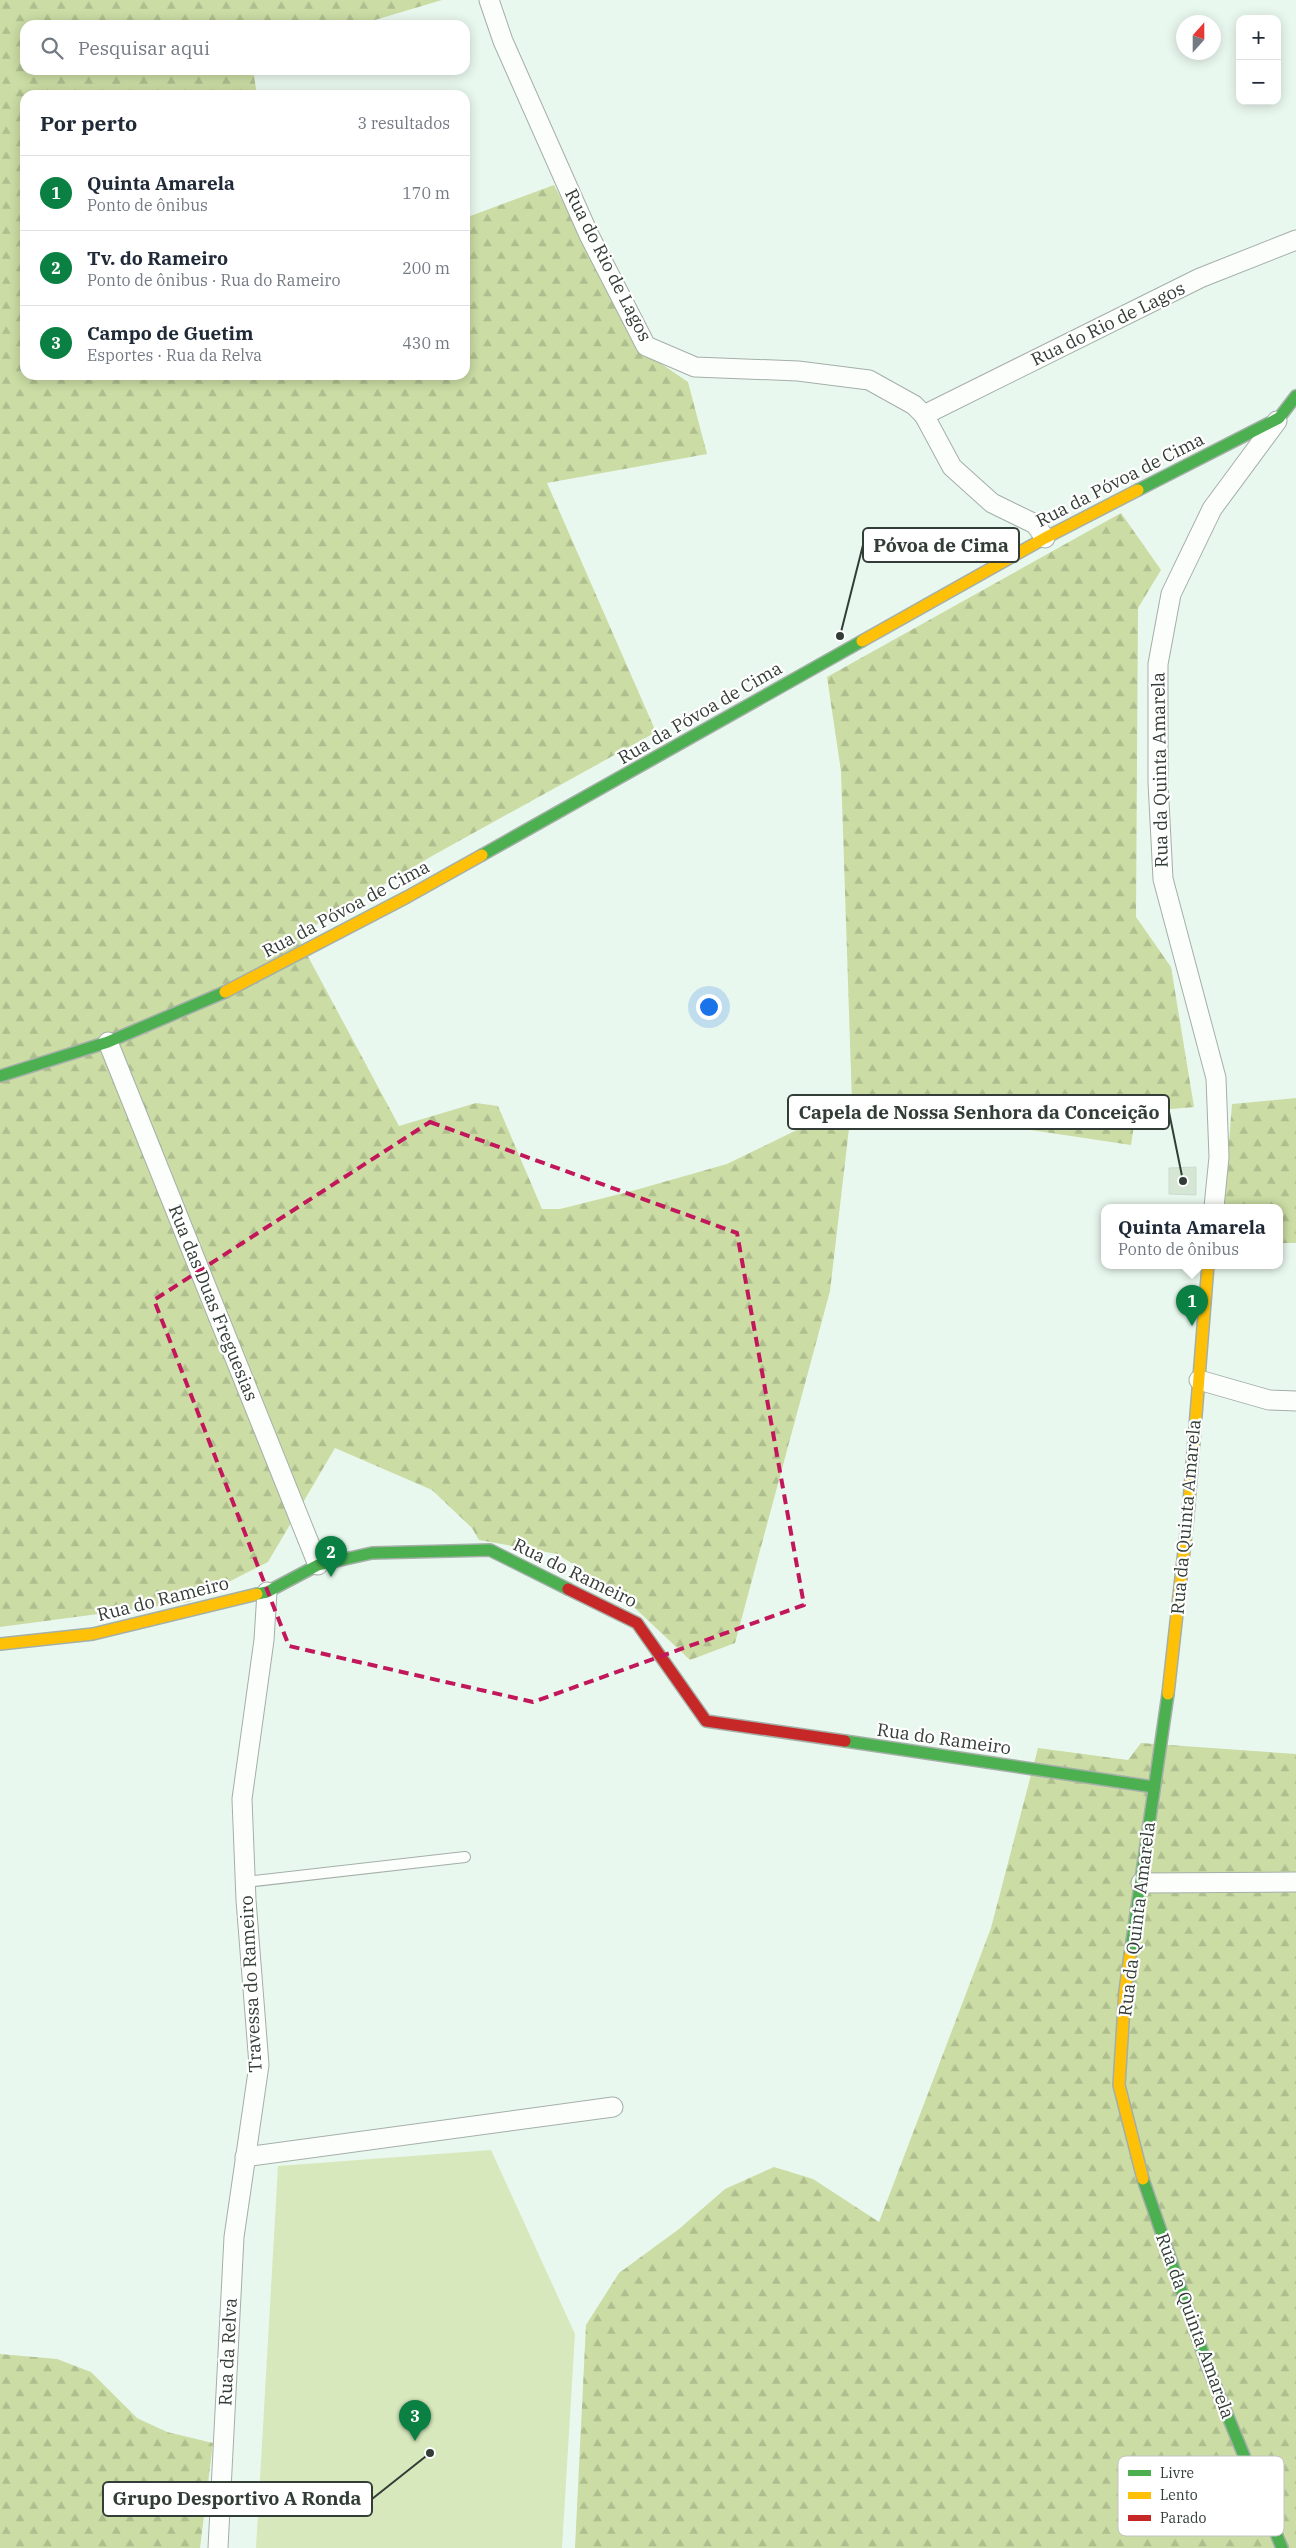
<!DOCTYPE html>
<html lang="pt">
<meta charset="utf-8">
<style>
:root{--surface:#fff;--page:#f2f2f3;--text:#1f2937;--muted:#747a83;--line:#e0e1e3;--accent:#0b8043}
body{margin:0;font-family:"IBM Plex Serif",serif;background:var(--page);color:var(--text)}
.controls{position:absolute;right:15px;top:15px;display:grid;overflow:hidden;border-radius:10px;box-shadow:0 2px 12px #0003}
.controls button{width:45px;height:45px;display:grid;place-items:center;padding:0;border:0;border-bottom:1px solid var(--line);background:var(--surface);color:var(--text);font:25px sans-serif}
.compass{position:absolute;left:1176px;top:15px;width:45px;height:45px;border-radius:50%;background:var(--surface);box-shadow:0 2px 12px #0003;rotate:21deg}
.you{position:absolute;left:708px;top:1006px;width:18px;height:18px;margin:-12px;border:4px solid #fff;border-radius:50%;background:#1a73e8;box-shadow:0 0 0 8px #1a73e833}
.badge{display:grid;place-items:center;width:32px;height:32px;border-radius:50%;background:var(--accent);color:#fff;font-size:16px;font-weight:700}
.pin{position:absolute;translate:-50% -41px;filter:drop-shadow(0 1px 2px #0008)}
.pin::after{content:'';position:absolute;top:26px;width:18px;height:15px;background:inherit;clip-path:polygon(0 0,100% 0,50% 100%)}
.popup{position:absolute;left:1101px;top:1204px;width:182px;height:65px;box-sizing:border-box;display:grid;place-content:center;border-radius:10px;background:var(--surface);filter:drop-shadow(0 1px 4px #0005);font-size:16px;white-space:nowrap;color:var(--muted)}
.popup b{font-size:19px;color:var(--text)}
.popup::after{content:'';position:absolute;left:50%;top:100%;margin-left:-10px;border:10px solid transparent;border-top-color:var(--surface)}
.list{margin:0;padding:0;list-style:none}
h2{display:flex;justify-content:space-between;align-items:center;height:65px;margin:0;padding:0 20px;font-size:21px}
h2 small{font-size:16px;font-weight:400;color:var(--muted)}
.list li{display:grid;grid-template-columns:32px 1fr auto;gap:15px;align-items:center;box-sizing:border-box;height:75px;padding:0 20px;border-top:1px solid var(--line)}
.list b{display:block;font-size:19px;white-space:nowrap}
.list p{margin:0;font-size:16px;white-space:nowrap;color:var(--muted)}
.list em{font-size:16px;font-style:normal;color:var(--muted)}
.icon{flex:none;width:28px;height:28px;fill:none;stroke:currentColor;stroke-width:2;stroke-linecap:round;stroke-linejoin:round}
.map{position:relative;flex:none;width:1296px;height:2548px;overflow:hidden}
.search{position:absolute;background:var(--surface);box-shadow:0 2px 12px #0003;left:20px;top:20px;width:450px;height:55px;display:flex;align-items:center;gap:12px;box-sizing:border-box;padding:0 18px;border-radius:15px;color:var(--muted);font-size:19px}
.panel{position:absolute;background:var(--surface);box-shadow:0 2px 12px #0003;left:20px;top:90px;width:450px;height:290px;border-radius:15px}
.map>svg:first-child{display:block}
.forest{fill:url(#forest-firs)}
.garden{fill:#d8e8bd}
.building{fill:#d5e7d4;stroke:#cfd9d0}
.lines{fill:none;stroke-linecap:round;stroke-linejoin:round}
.lane-casing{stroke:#a4afa8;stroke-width:12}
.street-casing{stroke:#a4afa8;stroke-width:21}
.fast-casing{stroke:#a4afa8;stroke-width:14}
.slow-casing{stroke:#a4afa8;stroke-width:14}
.jam-casing{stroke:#a4afa8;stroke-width:14}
.lane{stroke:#fcfefc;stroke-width:10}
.street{stroke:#fcfefc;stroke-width:19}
.fast{stroke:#4caf50;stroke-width:11}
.slow{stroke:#ffc107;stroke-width:11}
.jam{stroke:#c62828;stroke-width:11}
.marked{fill:none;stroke:#c2185b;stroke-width:4;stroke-dasharray:10 6;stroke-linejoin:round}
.labels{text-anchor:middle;stroke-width:4.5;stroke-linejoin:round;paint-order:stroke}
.street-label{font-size:18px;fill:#333d37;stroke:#fff}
.key{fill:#fff;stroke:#c2c5c3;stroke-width:1}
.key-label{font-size:14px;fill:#333d37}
.leader{fill:none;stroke:#333d37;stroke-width:2}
.callout-dot{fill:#333d37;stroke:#fff;stroke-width:2}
.callout{fill:#fff;stroke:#333d37;stroke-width:2}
.callout-label{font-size:19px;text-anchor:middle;font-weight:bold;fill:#333d37}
</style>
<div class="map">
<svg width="1296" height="2548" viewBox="0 0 1296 2548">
<defs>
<pattern id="forest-firs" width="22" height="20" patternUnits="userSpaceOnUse" patternTransform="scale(1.25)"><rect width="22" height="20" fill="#cbdca4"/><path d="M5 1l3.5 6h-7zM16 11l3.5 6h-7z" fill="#afbe8e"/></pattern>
</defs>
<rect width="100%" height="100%" fill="#e9f8ee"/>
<!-- forest -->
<g class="forest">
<polygon points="0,0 442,0 358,25 25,25 25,70 253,70 257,95 25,95 25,375 465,375 465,218 554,185 629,326 663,365 688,382 707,454 547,483 656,732 432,856 297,936 399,1126 476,1103 498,1106 542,1209 560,1209 632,1191 727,1164 852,1103 841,771 827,677 1121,513 1161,570 1138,608 1136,917 1171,967 1194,1107 1136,1112 1131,1145 852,1103 830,1291 735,1643 690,1660 619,1593 557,1554 479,1540 472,1528 432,1490 335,1448 268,1562 189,1602 0,1627"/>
<polygon points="1296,1098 1296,1243 1280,1243 1280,1207 1224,1207 1232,1104"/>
<polygon points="1141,1743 1296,1754 1296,2548 575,2548 586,2325 619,2273 679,2229 725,2189 774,2167 813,2179 879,2222 991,1928 1038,1748 1128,1760"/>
<polygon points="0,2354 57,2359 91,2372 137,2418 167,2432 213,2443 200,2548 0,2548"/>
</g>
<!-- garden -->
<polygon class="garden" points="491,2150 575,2334 562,2548 256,2548 278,2166"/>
<!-- building -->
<polygon class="building" points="1196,1167 1196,1195 1169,1194 1169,1168"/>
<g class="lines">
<!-- lane casing -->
<g class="lane-casing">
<polyline id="lane" points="246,1882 465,1857"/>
</g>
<!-- street casing -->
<g class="street-casing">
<g id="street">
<polyline points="489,0 503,41 589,235 646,346 695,367 798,371 869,380 914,405 924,415 1200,278 1296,240"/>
<polyline points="924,415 952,467 992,503 1035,524 1045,538"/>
<polyline points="108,1042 318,1565"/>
<polyline points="1214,1207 1219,1157 1216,1078 1163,879 1158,782 1158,664 1171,594 1212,509 1277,421"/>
<polyline points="1199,1380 1269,1400 1296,1401"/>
<polyline points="1141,1883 1296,1882"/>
<polyline points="245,2157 613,2107"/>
<polyline points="218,2548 234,2237 259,2065 246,1900 242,1799 264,1640 267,1592"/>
</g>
</g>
<!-- fast casing -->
<g class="fast-casing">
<g id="fast">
<polyline points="1138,490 1279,418 1296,396"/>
<polyline points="482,855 862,641"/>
<polyline points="0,1076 108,1042 225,992"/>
<polyline points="257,1594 267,1592 318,1565 372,1553 490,1550 568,1589"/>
<polyline points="845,1741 1154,1787"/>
<polyline points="1130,1955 1168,1694"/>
<polyline points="1143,2179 1208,2368 1282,2548"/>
</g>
</g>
<!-- slow casing -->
<g class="slow-casing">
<g id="slow">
<polyline points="862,641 1045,538 1138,490"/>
<polyline points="225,992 407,897 482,855"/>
<polyline points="0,1644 93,1634 257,1594"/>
<polyline points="1168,1694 1188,1515 1208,1265"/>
<polyline points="1130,1955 1125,1991 1119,2085 1143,2179"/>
</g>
</g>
<!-- jam casing -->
<g class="jam-casing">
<polyline id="jam" points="568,1589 637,1623 706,1721 845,1741"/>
</g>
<!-- lane -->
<use href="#lane" class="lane"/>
<!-- street -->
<use href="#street" class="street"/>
<!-- fast -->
<use href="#fast" class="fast"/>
<!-- slow -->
<use href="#slow" class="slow"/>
<!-- jam -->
<use href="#jam" class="jam"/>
</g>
<!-- marked area -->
<path class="marked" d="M 430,1122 L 737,1233 L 804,1605 L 533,1702 L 289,1646 L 154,1300 Z"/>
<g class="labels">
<!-- street labels -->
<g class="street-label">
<text transform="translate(608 265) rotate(63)" y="6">Rua do Rio de Lagos</text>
<text transform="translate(1108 324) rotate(-26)" y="6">Rua do Rio de Lagos</text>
<text transform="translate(1120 480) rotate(-27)" y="6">Rua da Póvoa de Cima</text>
<text transform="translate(700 713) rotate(-30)" y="6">Rua da Póvoa de Cima</text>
<text transform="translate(1160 770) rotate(-91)" y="6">Rua da Quinta Amarela</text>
<text transform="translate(346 909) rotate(-28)" y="6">Rua da Póvoa de Cima</text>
<text transform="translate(213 1303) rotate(68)" y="6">Rua das Duas Freguesias</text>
<text transform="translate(1186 1517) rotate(-85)" y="6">Rua da Quinta Amarela</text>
<text transform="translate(575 1573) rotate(26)" y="6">Rua do Rameiro</text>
<text transform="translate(163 1599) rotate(-14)" y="6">Rua do Rameiro</text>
<text transform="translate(944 1739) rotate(8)" y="6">Rua do Rameiro</text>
<text transform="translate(1137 1919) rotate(-83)" y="6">Rua da Quinta Amarela</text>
<text transform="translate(251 1984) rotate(-93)" y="6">Travessa do Rameiro</text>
<text transform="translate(1195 2326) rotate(70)" y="6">Rua da Quinta Amarela</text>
<text transform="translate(228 2352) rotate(-87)" y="6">Rua da Relva</text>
</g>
</g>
<!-- legend -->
<rect x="1118" y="2456" width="166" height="80" rx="8" class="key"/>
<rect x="1128" y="2470" width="23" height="6" fill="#4caf50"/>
<rect x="1128" y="2492" width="23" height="7" fill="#ffc107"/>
<rect x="1128" y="2515" width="23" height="6" fill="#c62828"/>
<g class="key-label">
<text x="1160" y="2478">Livre</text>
<text x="1160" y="2500">Lento</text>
<text x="1160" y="2523">Parado</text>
</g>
<!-- callouts -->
<path class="leader" d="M840 636L863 545M1183 1181L1169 1112M430 2453L372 2499"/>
<g class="callout-dot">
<circle cx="840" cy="636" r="5"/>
<circle cx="1183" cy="1181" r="5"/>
<circle cx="430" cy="2453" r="5"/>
</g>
<g class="callout">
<rect x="863" y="528" width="156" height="34" rx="5"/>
<rect x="788" y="1095" width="381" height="34" rx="5"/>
<rect x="103" y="2482" width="269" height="34" rx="5"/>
</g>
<g class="callout-label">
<text x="941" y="552">Póvoa de Cima</text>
<text x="979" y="1119">Capela de Nossa Senhora da Conceição</text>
<text x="237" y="2505">Grupo Desportivo A Ronda</text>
</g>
</svg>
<div class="controls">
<button>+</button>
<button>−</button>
</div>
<svg class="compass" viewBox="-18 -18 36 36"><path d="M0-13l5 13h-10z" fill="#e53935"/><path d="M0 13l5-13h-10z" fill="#747a83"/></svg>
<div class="you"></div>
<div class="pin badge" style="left:1192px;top:1326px">1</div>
<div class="popup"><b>Quinta Amarela</b>Ponto de ônibus</div>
<div class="pin badge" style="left:331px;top:1577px">2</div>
<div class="pin badge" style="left:415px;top:2441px">3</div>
<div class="search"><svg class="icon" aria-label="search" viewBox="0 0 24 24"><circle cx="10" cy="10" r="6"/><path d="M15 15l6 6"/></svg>Pesquisar aqui</div>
<section class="panel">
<h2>Por perto<small>3 resultados</small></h2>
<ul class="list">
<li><span class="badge">1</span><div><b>Quinta Amarela</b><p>Ponto de ônibus</p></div><em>170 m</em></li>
<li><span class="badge">2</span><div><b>Tv. do Rameiro</b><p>Ponto de ônibus · Rua do Rameiro</p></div><em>200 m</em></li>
<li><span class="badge">3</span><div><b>Campo de Guetim</b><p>Esportes · Rua da Relva</p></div><em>430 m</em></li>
</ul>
</section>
</div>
